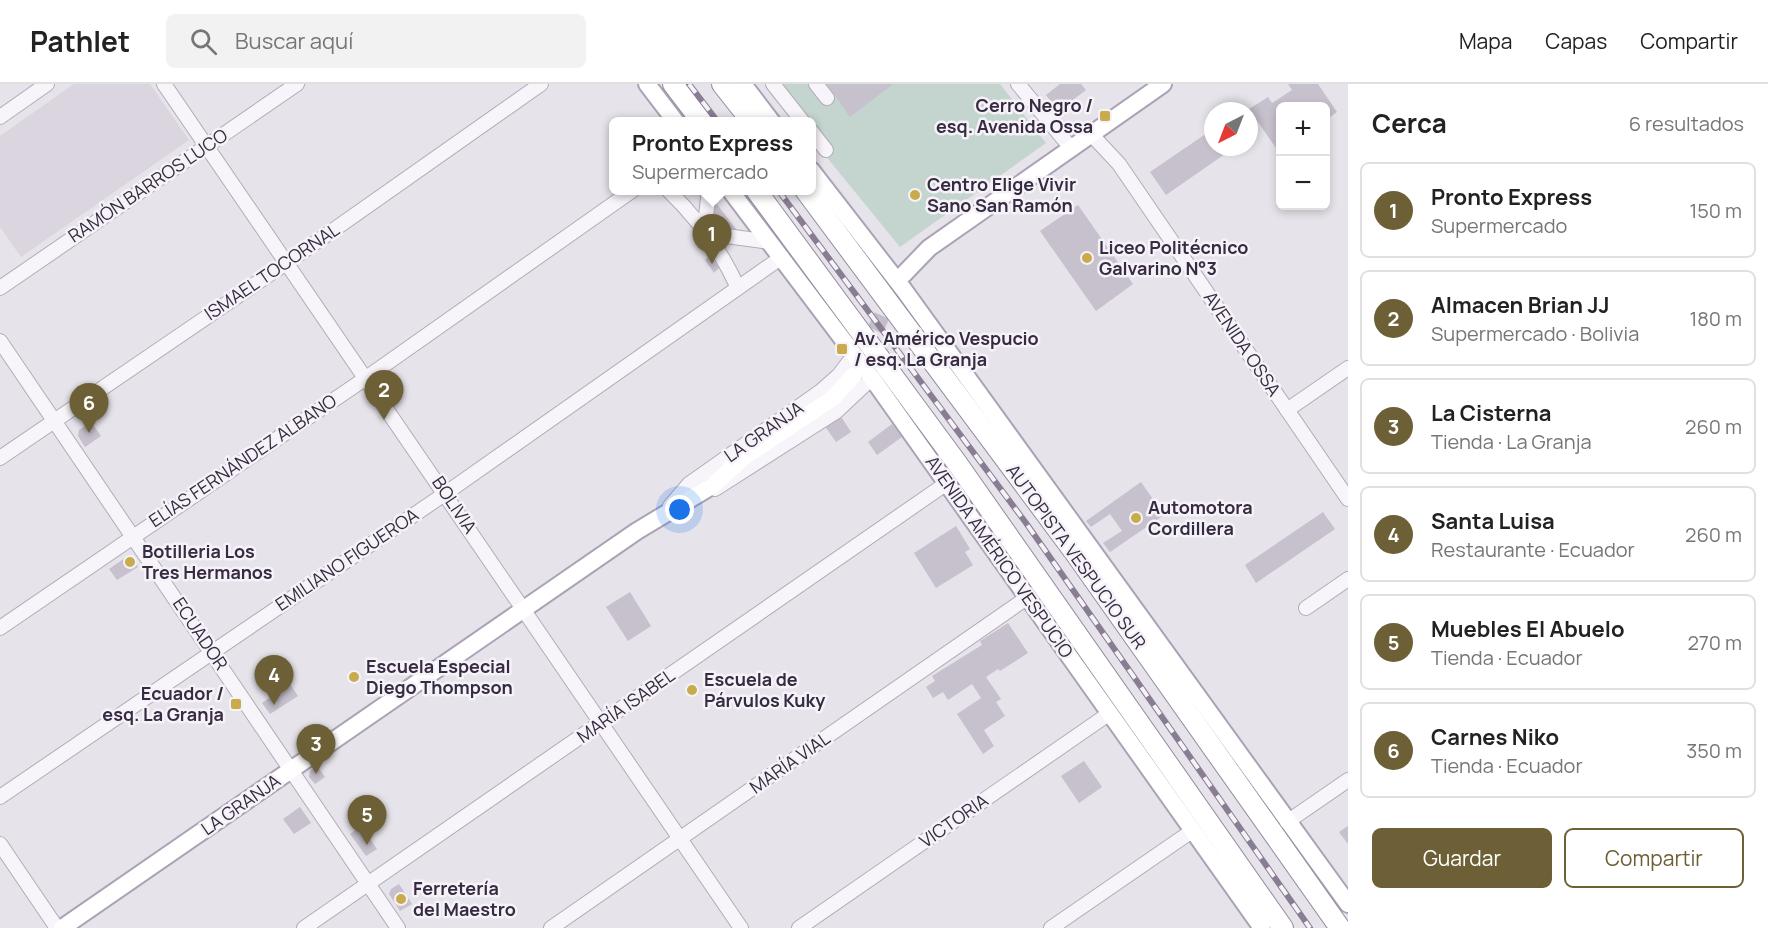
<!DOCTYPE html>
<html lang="es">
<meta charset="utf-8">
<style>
:root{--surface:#fff;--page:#f2f2f2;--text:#222;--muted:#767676;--line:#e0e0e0;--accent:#6d6036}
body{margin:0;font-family:Manrope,sans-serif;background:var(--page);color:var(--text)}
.controls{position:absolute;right:18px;top:18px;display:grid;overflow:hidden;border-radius:9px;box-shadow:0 3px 9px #0003}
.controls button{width:54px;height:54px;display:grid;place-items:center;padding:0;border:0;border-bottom:2px solid var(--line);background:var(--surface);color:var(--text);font:30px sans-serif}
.compass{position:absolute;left:1204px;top:18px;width:54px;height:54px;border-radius:50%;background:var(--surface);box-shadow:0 3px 9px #0003;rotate:222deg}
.you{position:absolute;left:680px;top:426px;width:21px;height:21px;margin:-15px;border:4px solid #fff;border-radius:50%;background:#1a73e8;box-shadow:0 0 0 9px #1a73e833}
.badge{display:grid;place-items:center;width:39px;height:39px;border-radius:50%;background:var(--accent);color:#fff;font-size:20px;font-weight:700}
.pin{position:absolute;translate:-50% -50px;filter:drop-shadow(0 2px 3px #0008)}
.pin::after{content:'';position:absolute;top:32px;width:21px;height:18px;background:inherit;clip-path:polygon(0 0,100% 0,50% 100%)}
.popup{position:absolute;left:609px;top:33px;width:207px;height:78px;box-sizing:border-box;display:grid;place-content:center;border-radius:9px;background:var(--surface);filter:drop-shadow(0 2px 4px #0005);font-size:20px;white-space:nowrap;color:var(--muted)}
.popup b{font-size:22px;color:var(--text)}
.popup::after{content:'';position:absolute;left:50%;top:100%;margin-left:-12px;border:12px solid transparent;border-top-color:var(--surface)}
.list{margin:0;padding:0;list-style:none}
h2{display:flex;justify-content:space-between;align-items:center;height:78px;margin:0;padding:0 24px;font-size:26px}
h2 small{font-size:20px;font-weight:400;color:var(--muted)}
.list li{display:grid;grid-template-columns:39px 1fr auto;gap:18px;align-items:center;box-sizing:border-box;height:96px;margin:0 12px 12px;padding:0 12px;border:2px solid var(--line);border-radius:9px}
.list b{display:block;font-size:22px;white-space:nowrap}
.list p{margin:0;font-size:20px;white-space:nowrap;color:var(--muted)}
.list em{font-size:20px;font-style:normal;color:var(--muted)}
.actions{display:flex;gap:12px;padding:18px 24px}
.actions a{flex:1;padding:14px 0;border:2px solid var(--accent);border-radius:9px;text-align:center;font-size:21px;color:var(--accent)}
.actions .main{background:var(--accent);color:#fff}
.icon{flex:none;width:33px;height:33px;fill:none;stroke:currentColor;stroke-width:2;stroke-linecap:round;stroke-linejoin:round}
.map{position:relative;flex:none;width:1348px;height:844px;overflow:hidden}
header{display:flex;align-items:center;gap:36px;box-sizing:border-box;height:84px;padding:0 30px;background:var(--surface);border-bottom:2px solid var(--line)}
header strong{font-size:28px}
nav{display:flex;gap:33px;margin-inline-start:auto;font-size:21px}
.search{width:420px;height:54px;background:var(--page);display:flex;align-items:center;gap:15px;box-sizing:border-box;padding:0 21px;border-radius:9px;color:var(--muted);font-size:22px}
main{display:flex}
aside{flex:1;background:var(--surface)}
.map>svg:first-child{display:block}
.built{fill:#dad5df}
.green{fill:#c4d4ce}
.building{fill:#c7c0cd}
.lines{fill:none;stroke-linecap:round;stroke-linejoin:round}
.major-tunnel{stroke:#c3bec8;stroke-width:16;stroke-dasharray:16 8;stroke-linecap:butt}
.minor-casing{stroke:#b2acb8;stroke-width:16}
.major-casing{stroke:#aca2b5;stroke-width:20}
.highway-casing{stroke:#968aa0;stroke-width:22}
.minor{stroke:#f7f5f9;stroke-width:14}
.major{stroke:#fff;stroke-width:16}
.highway{stroke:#fff;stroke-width:20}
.rail-casing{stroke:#897d93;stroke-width:6}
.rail{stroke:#f5f2f8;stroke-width:4;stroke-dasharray:11;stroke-linecap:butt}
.poi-dot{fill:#c9ab4e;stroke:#f5f2f8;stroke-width:2}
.labels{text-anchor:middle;stroke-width:5;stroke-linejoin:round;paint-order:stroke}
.poi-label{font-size:18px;font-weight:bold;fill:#372b42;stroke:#f5f2f8;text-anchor:start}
.street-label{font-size:18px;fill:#372b42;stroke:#f5f2f8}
</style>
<header>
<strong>Pathlet</strong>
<div class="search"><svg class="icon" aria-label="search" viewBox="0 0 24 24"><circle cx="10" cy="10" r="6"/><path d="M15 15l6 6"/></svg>Buscar aquí</div>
<nav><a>Mapa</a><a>Capas</a><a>Compartir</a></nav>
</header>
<main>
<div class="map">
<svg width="1348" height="844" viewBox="0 0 1348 844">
<rect width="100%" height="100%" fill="#e6e3ea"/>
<!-- built -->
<polygon class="built" points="74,0 150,0 189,56 21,173 0,143 0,52"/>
<!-- green -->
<polygon class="green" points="767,0 1000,0 1046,59 900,163 811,54 811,38 797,37"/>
<!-- building -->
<g class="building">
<polygon points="827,0 893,0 850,33"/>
<polygon points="1060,0 1081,0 1086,6 1058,27 1046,11"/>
<polygon points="1288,0 1318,0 1337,28 1326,36 1326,22 1301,22 1299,19 1295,22 1280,22 1278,67 1249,25 1268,13 1272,19 1292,6"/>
<polygon points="1213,45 1213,63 1235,63 1166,111 1150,88"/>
<polygon points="716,119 736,145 710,165 690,139"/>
<polygon points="1078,121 1133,200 1096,227 1040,147"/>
<polygon points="710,172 719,184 714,189 705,176"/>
<polygon points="840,331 851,348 836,358 824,341"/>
<polygon points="91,338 101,352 85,363 78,352 79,346"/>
<polygon points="892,340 902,353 877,371 868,358"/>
<polygon points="1141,398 1164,431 1110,468 1103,459 1122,447 1110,430 1091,443 1086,437"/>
<polygon points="1323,428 1335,445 1256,499 1245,481"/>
<polygon points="956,442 970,465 965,468 973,481 936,504 914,469"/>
<polygon points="125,474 132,475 138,483 117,496 109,485"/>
<polygon points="630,508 651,542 628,557 606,523"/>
<polygon points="1008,539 1028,569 1000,587 998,585 986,593 1001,615 996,618 1005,632 984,646 994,662 983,670 957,630 981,614 972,600 948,616 943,608 933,614 926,603 935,597 932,592 982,561 980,557"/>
<polygon points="290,600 298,612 270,630 262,619"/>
<polygon points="1084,677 1102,703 1079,719 1061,692"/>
<polygon points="317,682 325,693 315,700 309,693 310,687"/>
<polygon points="300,723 311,739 294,750 283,735"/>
<polygon points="361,742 377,765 366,772 350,750"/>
<polygon points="1348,742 1348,760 1339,748"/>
<polygon points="399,800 412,820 400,827 389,810 391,805"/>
</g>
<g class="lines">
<!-- major-tunnel -->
<polyline class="major-tunnel" points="865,268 892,210"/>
<!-- minor casing -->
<g class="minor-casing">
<g id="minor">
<polyline points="164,0 741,844"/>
<polyline points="773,0 803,38"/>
<polyline points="816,0 827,14"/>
<polyline points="1018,0 1071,64"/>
<polyline points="0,33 47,0"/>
<polyline points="811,47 826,66"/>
<polyline points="1091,50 1119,80 1348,415"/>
<path d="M 668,106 C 696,133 722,168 738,204"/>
<polyline points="709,106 704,149 770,158"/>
<polyline points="0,204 297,0"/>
<polyline points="0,257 398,844"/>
<polyline points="1287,326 1348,284"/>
<polyline points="0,374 295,173 541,0"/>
<polyline points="715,405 837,327 872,294"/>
<polyline points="670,422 689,400 821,307 839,291 854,271"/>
<polyline points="1306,524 1348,495"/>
<polyline points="0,544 366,294 633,106"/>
<polyline points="0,713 446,409 782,173"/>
<polyline points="1287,738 1348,696"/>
<polyline points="0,760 57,844"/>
<polyline points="304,844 947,399"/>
<polyline points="551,844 1028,513"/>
<polyline points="799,844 1110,629"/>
<polyline points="1051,844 1192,747"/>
</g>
</g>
<!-- major casing -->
<g class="major-casing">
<g id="major">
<polyline points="647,0 676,38"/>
<polyline points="743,0 772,38"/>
<polyline points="811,86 904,206 1348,820"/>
<polyline points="730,106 872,294 1262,844"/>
<polyline points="903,191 929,164 1163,0"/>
<polyline points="731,382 833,314 854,291"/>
<polyline points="62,844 637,447 712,402 740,377"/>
</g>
</g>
<!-- highway casing -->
<g class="highway-casing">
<g id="highway">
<polyline points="673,0 702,38"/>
<polyline points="722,0 752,38"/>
<polyline points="756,106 957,379 1283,844"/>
<polyline points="805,106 1075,469 1340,844"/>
</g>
</g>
<!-- minor -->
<use href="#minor" class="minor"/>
<!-- major -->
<use href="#major" class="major"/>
<!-- highway -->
<use href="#highway" class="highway"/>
<!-- rail casing -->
<g class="rail-casing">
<g id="rail">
<polyline points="689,0 718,38"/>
<polyline points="778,106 1026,439 1310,844"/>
</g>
</g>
<!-- rail -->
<use href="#rail" class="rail"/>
</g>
<!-- markers -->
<g class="poi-dot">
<rect x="1099" y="26" width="12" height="12" rx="3"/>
<circle cx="915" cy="111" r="6"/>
<circle cx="1087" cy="174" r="6"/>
<rect x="836" y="259" width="12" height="12" rx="3"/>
<circle cx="1136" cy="434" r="6"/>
<circle cx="130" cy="478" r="6"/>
<circle cx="354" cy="593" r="6"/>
<circle cx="692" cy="606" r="6"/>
<rect x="230" y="614" width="12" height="12" rx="3"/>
<circle cx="401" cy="815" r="6"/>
</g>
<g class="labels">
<!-- poi labels -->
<g class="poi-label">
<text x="1093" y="28" text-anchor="end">Cerro Negro /<tspan x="1093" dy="21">esq. Avenida Ossa</tspan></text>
<text x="927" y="107">Centro Elige Vivir<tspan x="927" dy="21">Sano San Ramón</tspan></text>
<text x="1099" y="170">Liceo Politécnico<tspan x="1099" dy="21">Galvarino N°3</tspan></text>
<text x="854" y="261">Av. Américo Vespucio<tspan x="854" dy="21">/ esq. La Granja</tspan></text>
<text x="1148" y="430">Automotora<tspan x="1148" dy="21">Cordillera</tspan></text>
<text x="142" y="474">Botilleria Los<tspan x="142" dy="21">Tres Hermanos</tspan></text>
<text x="366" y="589">Escuela Especial<tspan x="366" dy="21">Diego Thompson</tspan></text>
<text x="704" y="602">Escuela de<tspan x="704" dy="21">Párvulos Kuky</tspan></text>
<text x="224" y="616" text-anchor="end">Ecuador /<tspan x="224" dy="21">esq. La Granja</tspan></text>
<text x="413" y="811">Ferretería<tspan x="413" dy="21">del Maestro</tspan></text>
</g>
<!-- street labels -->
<g class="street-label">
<text transform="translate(148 102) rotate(-34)" y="6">RAMÓN BARROS LUCO</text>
<text transform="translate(272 188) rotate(-34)" y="6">ISMAEL TOCORNAL</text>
<text transform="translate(1242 260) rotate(56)" y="6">AVENIDA OSSA</text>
<text transform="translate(764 348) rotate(-35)" y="6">LA GRANJA</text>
<text transform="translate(243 377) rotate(-34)" y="6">ELÍAS FERNÁNDEZ ALBANO</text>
<text transform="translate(454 421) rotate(56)" y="6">BOLIVIA</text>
<text transform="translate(999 473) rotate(55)" y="6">AVENIDA AMÉRICO VESPUCIO</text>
<text transform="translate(1076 473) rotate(54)" y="6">AUTOPISTA VESPUCIO SUR</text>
<text transform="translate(347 476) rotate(-34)" y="6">EMILIANO FIGUEROA</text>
<text transform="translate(200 550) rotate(56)" y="6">ECUADOR</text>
<text transform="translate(626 622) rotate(-35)" y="6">MARÍA ISABEL</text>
<text transform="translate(790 679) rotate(-35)" y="6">MARÍA VIAL</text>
<text transform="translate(241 721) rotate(-35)" y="6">LA GRANJA</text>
<text transform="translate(954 737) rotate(-35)" y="6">VICTORIA</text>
</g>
</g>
</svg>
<div class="controls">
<button>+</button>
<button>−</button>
</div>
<svg class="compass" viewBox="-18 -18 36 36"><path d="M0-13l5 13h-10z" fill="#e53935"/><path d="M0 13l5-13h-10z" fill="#767676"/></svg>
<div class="you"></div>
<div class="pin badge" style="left:712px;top:180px">1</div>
<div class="popup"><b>Pronto Express</b>Supermercado</div>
<div class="pin badge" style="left:384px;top:336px">2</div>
<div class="pin badge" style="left:316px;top:690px">3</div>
<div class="pin badge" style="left:274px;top:621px">4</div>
<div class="pin badge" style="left:367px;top:761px">5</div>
<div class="pin badge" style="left:89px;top:349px">6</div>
</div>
<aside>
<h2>Cerca<small>6 resultados</small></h2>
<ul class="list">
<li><span class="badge">1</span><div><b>Pronto Express</b><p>Supermercado</p></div><em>150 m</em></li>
<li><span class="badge">2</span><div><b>Almacen Brian JJ</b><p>Supermercado · Bolivia</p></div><em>180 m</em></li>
<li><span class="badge">3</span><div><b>La Cisterna</b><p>Tienda · La Granja</p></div><em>260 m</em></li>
<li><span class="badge">4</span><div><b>Santa Luisa</b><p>Restaurante · Ecuador</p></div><em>260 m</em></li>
<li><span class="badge">5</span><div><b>Muebles El Abuelo</b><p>Tienda · Ecuador</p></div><em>270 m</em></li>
<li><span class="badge">6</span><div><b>Carnes Niko</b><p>Tienda · Ecuador</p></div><em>350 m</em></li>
</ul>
<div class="actions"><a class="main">Guardar</a><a>Compartir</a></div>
</aside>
</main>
